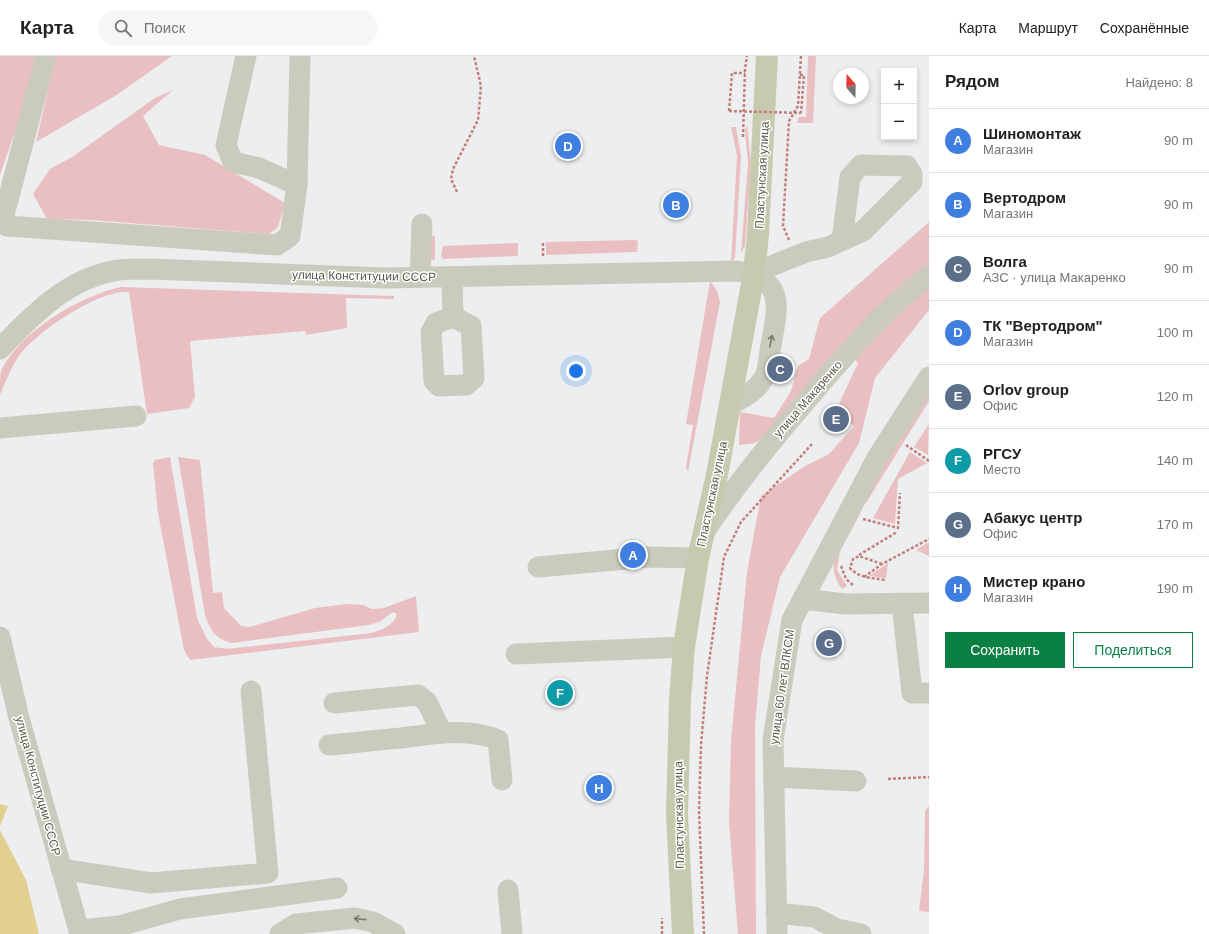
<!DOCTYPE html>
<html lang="ru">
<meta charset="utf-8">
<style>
:root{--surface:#fff;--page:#f6f6f6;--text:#202124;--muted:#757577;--line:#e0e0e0;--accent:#0b8043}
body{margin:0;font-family:Helvetica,sans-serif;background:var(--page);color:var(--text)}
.controls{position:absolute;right:12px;top:12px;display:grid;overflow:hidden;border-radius:0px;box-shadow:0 2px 6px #0003}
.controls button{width:36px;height:36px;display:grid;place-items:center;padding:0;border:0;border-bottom:1px solid var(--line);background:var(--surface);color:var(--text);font:20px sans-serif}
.compass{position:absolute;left:833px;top:12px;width:36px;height:36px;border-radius:50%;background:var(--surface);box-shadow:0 2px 6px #0003;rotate:340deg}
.you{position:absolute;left:576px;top:315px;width:14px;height:14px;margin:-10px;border:3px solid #fff;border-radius:50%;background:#1a73e8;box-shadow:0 0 0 6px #1a73e833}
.badge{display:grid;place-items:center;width:26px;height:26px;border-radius:50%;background:var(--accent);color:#fff;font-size:13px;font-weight:700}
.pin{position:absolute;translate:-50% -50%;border:2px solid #fff;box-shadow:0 1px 4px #0006}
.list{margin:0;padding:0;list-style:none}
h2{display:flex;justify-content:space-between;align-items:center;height:52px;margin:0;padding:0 16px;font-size:17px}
h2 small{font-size:13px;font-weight:400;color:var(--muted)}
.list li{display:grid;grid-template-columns:26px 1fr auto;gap:12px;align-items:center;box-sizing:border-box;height:64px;padding:0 16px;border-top:1px solid var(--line)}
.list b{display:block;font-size:15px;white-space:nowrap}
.list p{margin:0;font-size:13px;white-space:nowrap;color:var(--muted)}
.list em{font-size:13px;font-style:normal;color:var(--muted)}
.actions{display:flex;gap:8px;padding:12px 16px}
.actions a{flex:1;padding:9px 0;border:1px solid var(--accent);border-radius:0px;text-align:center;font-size:14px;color:var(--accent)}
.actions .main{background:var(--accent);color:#fff}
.icon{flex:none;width:22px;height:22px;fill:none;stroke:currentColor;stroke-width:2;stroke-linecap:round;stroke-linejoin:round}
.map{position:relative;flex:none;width:929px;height:878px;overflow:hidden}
header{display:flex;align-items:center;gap:24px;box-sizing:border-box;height:56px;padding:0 20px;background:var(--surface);border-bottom:1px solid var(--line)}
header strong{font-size:19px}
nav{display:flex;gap:22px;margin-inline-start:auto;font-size:14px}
.search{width:280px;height:36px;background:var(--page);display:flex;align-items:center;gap:10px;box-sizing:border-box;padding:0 14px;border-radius:22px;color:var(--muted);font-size:15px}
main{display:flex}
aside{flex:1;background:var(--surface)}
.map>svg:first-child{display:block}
.green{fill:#eabfc1}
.water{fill:#e3cf90}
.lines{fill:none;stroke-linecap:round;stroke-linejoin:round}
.path{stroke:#c57f7a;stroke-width:2.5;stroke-dasharray:3 2;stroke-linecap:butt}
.minor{stroke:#cbcbbd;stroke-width:21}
.major{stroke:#c8caaf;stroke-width:22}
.path-bridge{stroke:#c57f7a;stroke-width:2.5;stroke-dasharray:3 2;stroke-linecap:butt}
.oneway{stroke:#7a7b6a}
.labels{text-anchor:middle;stroke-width:3;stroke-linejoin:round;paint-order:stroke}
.street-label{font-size:12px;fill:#585947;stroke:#fff}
</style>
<header>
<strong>Карта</strong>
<div class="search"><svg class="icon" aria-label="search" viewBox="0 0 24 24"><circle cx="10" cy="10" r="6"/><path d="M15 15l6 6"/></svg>Поиск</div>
<nav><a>Карта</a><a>Маршрут</a><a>Сохранённые</a></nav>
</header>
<main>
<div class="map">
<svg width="929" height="878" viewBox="0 0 929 878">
<rect width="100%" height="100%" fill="#edeef0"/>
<!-- green -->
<g class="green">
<polygon points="0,0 36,0 26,44 0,119"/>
<polygon points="56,0 172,0 115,40 36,86"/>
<polygon points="808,0 816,0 813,67 797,67 799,61 806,61"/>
<polygon points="173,34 143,60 159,89 205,99 285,147 278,171 269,178 91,164 47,163 33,138 50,113 72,101 155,42"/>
<polygon points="747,69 751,107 745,190 741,197 748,107 745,74"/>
<polygon points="731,71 736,71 741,100 735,201 731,207 737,100"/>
<polygon points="929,166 929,254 875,322 859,387 780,521 761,600 755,670 756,878 738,878 729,767 731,685 747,516 761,440 805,410 829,398 854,370 836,354 858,307 843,291 773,375 755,387 739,389 740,356 774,362 791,335 798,310 809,303 820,262"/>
<polygon points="427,180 435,180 435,204 430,204"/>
<polygon points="636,184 638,186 637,196 546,199 546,186"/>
<polygon points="518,187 518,200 443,203 441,200 443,190"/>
<polygon points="710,225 717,235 720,246 688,416 686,411 693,369 686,368"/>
<path d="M 121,231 L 394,240 L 394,243 L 346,242 L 347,272 L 306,279 L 305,275 L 190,285 L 195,341 L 189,352 L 147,358 L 129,236 C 100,233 32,278 17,303 C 10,314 5,327 0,339 C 0,332 0,321 1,315 C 20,275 80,240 121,231 Z"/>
<polygon points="929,340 929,345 866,447 861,444"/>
<polygon points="929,368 928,399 914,391"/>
<polygon points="910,396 927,407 898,423 895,468 873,462"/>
<path d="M 170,401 L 197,562 L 207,583 L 214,591 L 227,593 L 372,577 C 383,573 394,569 397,558 L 393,556 L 379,566 L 369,569 L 232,587 C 216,583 210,575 205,559 L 178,401 L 200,404 L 213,537 L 222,536 L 224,552 L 241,570 L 250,571 L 315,552 L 347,548 L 363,549 L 372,553 L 384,552 L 416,540 L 419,576 L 190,604 L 184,594 L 158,457 L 153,408 L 155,404 Z"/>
<path d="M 854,454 L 861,456 L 840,495 L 837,514 L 847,530 L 842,533 C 822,506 842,480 854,454 Z"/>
<polygon points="929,486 929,500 916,494"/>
<polygon points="888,507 886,522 869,520"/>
<polygon points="929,750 929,856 919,855 924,815 925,755"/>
</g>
<!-- water -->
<g class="water">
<polygon points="0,748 8,750 0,770"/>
<polygon points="0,774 26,824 39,878 0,878"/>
</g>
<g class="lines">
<!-- path -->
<g class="path">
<polyline points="800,19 804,19 801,57"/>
<polyline points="729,55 732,17 745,17"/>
<polyline points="743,81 745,13 747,0"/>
<polyline points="457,136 451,123 453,113 478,64 481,30 474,0"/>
<polyline points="789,184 783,170 789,65 798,50 801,0"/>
<polyline points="543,187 543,202"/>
<polyline points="906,389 929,405"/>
<polyline points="863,463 898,472 900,437"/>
<polyline points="859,499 897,476"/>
<path d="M 882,508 L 859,500 L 853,503 L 850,512 C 859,522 872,522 885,524"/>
<polyline points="841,510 846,523 854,530"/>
<polyline points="864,521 882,508 929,483"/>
<polyline points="888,723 929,721"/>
<polyline points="662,878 662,862"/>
<polyline points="704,878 699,755 701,689 707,620 724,501 741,466 812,388"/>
</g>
<!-- minor -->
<g class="minor">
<polyline points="46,0 4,159 7,170 277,189 290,180 297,129 300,0"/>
<polyline points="246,0 226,89 233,106 259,112 297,129"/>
<polyline points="754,217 806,196 828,191 863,175 912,126 912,118 907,110 861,109 850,121 842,184"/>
<polyline points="420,221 422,168"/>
<polyline points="452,221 453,261 436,267 431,276 434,325 439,330 466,329 474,322 471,270 453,261"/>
<path d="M 0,293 C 33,258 69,221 119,214 C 129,213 140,213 150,213 L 386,222 L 737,215 C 786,223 778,250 771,289 C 769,298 769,314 764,322 C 756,335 744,342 731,348"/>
<polyline points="0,372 136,360"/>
<path d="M 705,475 C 736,428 769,388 806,345 C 843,301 883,255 929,219"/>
<polyline points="538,511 648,501 698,502"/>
<polyline points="803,543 845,548 929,547"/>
<polyline points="902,548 912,637 929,637"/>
<polyline points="0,581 19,662 80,878"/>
<polyline points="516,598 684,591"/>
<polyline points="334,647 418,639 427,646 442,677"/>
<path d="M 329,689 C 353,687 377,684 401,682 C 433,678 468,671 498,684 L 502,724"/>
<polyline points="774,721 856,725"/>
<polyline points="61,813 151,827 268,817 251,635"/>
<polyline points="508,834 512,878"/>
<polyline points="776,857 814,861 837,873 861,878"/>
<polyline points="79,874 119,870 180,853 337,832"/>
<polyline points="280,878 296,868 355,862 373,866 395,878"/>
<polyline points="777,878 773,684 792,564 877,402 929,321"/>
</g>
<!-- major -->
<polyline class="major" points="683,878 677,758 680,644 684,591 698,502 717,419 754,217 758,178 767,0"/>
<!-- path-bridge -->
<polyline class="path-bridge" points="729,55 801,57"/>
</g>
<!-- one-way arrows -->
<defs><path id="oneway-shaft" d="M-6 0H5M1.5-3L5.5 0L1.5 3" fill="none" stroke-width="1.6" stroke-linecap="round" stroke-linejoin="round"/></defs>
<g class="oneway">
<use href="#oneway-shaft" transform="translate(771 285) rotate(-79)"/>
<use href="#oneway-shaft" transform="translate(360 863) rotate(-174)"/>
</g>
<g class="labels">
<!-- street labels -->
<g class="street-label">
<text transform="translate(762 119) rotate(-87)" y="4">Пластунская улица</text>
<text transform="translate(364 220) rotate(1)" y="4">улица Конституции СССР</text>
<text transform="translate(808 343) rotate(-49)" y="4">улица Макаренко</text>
<text transform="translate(712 438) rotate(-78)" y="4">Пластунская улица</text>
<text transform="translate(782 631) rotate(-82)" y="4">улица 60 лет ВЛКСМ</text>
<text transform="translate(38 730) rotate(75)" y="4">улица Конституции СССР</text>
<text transform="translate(679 759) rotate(-91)" y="4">Пластунская улица</text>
</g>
</g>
</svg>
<div class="controls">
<button>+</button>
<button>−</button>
</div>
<svg class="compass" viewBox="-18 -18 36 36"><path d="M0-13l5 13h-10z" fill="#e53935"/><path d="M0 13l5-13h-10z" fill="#757577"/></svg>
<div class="you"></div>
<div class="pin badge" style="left:633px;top:499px;background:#3f7fe0">A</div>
<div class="pin badge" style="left:676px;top:149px;background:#3f7fe0">B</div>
<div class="pin badge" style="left:780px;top:313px;background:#5c6f8a">C</div>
<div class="pin badge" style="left:568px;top:90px;background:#3f7fe0">D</div>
<div class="pin badge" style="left:836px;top:363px;background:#5c6f8a">E</div>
<div class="pin badge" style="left:560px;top:637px;background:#0f9aa8">F</div>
<div class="pin badge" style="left:829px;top:587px;background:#5c6f8a">G</div>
<div class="pin badge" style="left:599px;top:732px;background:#3f7fe0">H</div>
</div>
<aside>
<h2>Рядом<small>Найдено: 8</small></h2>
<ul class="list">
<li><span class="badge" style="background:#3f7fe0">A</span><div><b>Шиномонтаж</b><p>Магазин</p></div><em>90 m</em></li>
<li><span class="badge" style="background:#3f7fe0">B</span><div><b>Вертодром</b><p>Магазин</p></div><em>90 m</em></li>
<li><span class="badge" style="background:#5c6f8a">C</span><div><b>Волга</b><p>АЗС · улица Макаренко</p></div><em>90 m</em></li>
<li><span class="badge" style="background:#3f7fe0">D</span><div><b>ТК &quot;Вертодром&quot;</b><p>Магазин</p></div><em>100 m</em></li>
<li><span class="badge" style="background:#5c6f8a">E</span><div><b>Orlov group</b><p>Офис</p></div><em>120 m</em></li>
<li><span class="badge" style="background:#0f9aa8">F</span><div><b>РГСУ</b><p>Место</p></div><em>140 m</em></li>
<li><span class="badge" style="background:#5c6f8a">G</span><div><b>Абакус центр</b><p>Офис</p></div><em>170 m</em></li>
<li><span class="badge" style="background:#3f7fe0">H</span><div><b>Мистер крано</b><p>Магазин</p></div><em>190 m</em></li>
</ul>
<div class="actions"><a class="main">Сохранить</a><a>Поделиться</a></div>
</aside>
</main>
